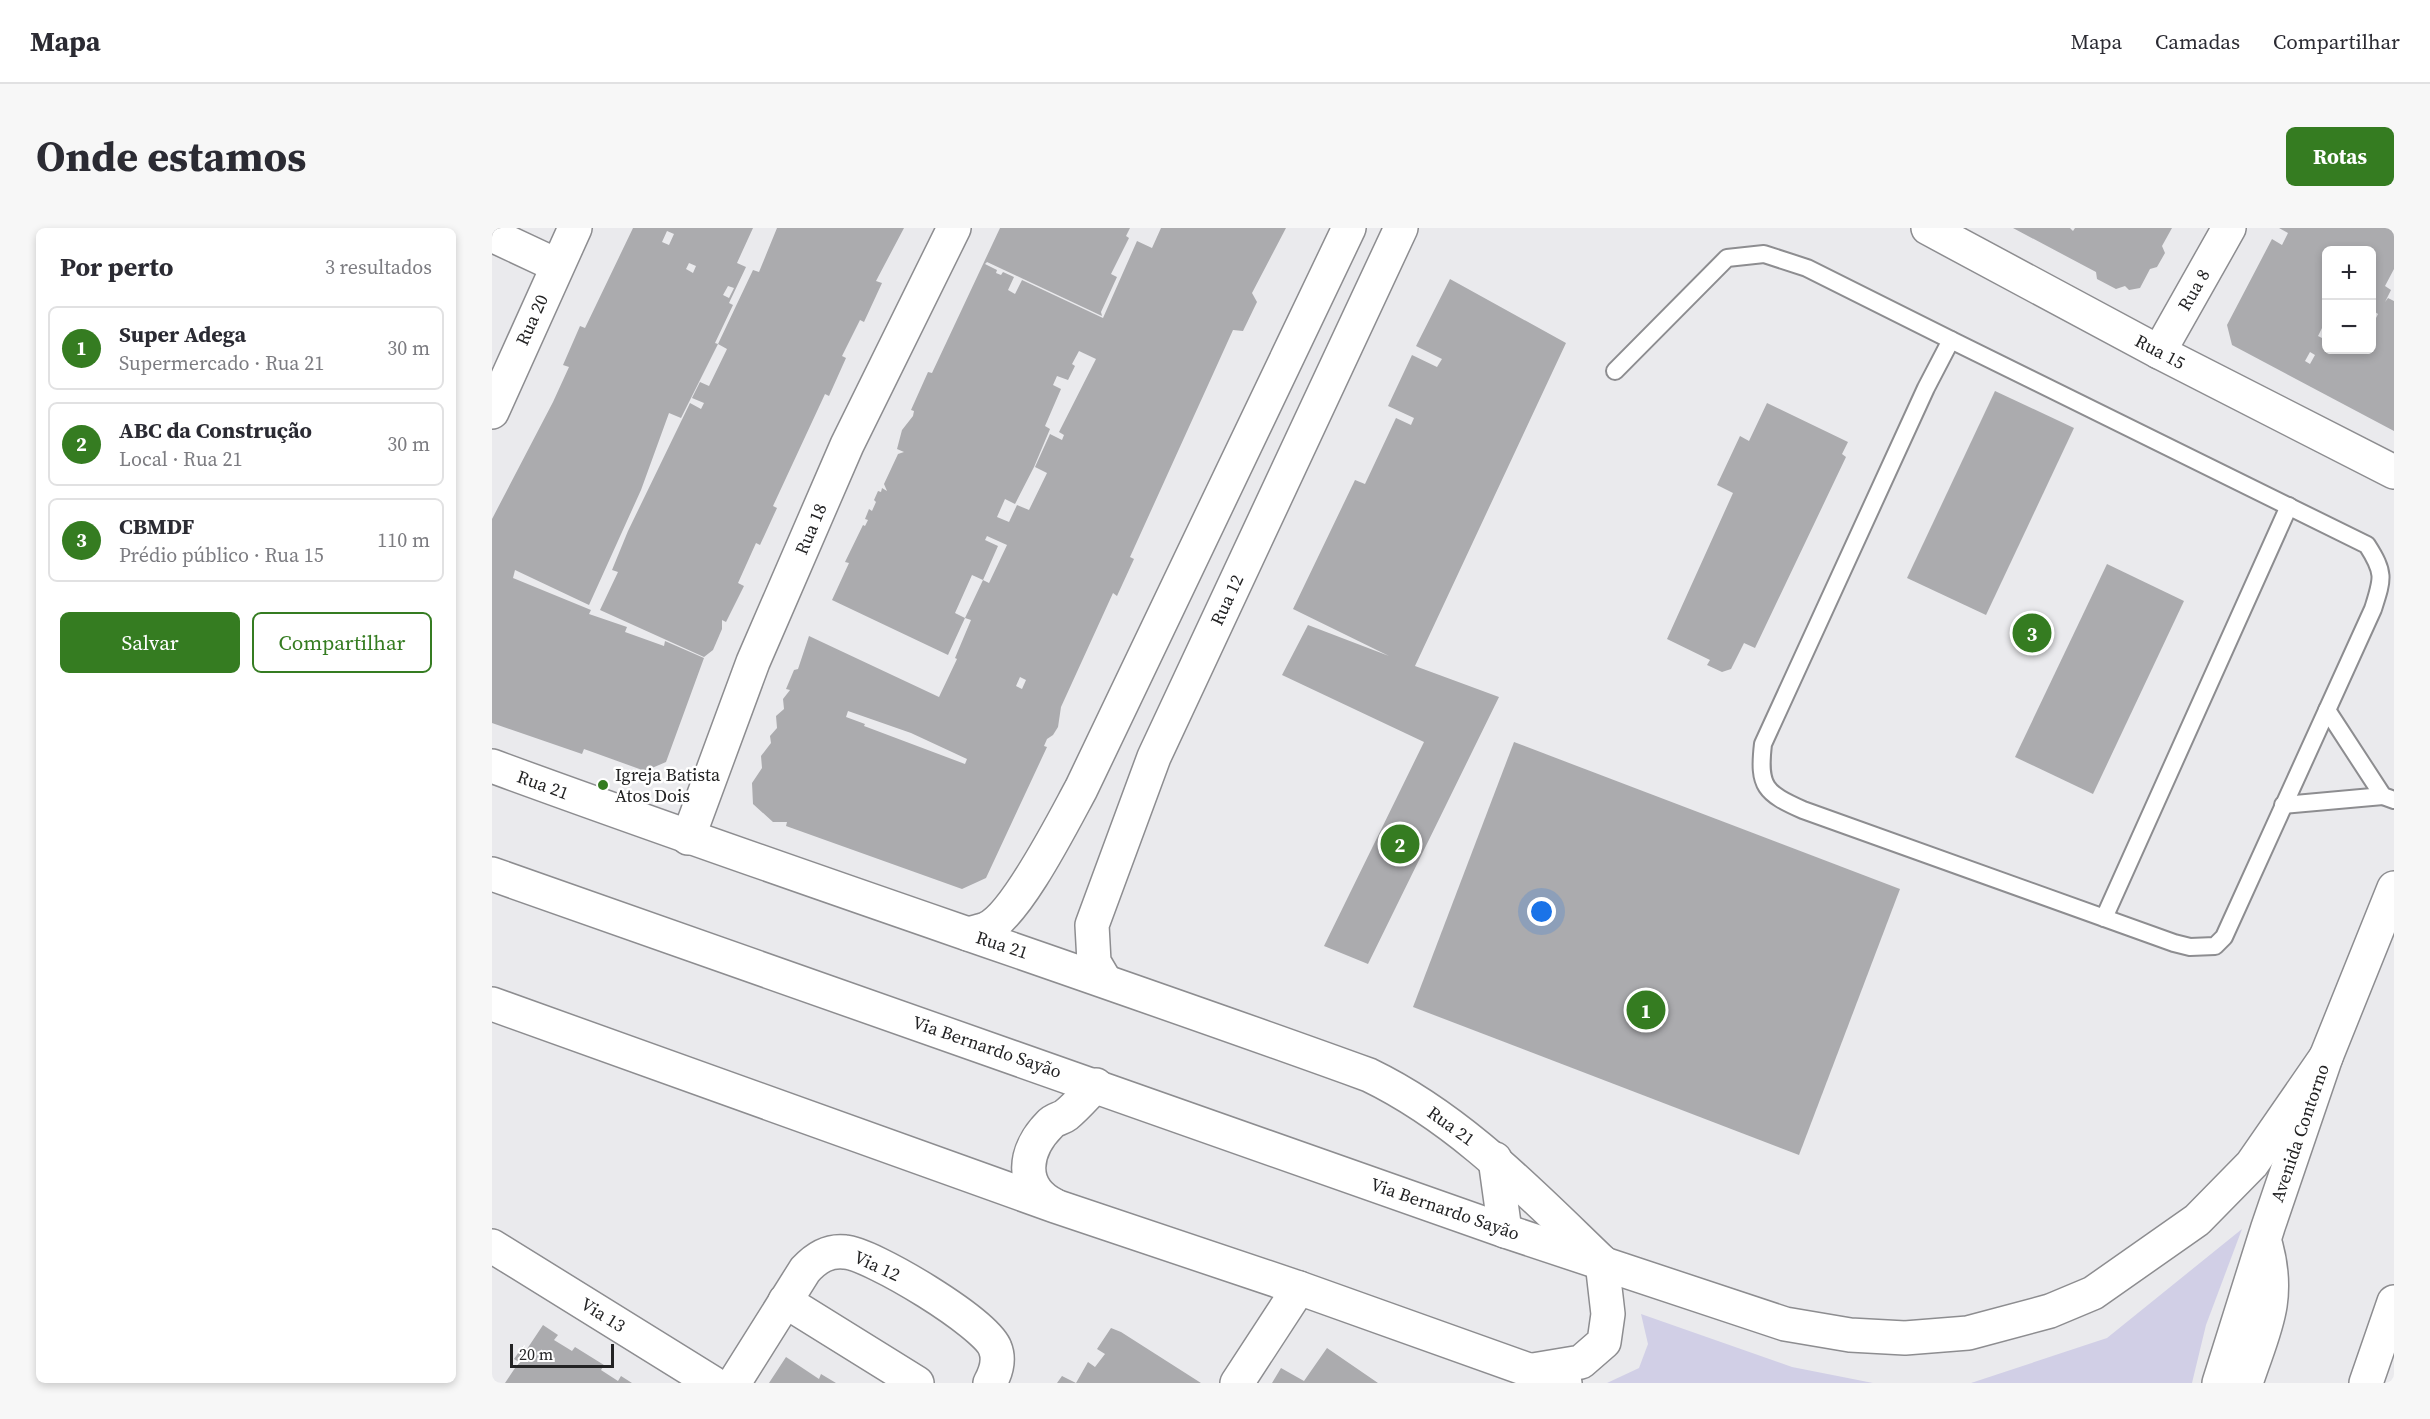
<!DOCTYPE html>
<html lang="pt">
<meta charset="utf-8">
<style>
:root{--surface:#fff;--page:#f7f7f7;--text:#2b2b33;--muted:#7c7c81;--line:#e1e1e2;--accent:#357c21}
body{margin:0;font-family:"Source Serif 4",serif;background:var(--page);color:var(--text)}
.controls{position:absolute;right:18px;top:18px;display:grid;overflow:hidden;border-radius:9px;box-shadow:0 3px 9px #0003}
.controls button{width:54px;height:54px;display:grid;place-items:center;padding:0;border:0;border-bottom:2px solid var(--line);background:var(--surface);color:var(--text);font:30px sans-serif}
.scale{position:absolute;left:18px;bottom:15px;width:104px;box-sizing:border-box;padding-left:6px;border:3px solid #232324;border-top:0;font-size:16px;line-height:21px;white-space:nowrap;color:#232324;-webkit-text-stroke:4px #fff;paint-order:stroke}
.you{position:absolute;left:1050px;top:684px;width:21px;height:21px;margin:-15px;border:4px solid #fff;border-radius:50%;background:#1a73e8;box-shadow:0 0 0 9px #1a73e833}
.badge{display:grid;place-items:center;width:39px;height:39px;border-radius:50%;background:var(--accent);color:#fff;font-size:20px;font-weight:700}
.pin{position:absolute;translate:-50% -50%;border:3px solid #fff;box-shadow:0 2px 6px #0006}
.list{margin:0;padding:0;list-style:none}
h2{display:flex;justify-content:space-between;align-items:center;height:78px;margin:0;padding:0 24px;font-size:26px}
h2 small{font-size:20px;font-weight:400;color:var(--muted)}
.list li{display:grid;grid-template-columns:39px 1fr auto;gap:18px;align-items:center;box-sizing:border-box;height:84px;margin:0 12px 12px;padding:0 12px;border:2px solid var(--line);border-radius:9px}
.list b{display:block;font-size:22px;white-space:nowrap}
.list p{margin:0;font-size:20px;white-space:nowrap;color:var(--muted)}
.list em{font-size:20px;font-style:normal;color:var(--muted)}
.actions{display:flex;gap:12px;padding:18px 24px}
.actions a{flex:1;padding:14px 0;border:2px solid var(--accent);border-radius:9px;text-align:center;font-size:21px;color:var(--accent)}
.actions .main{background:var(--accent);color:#fff}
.map{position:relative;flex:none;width:1902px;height:1155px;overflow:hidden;border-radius:9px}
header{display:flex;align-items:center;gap:36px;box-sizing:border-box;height:84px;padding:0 30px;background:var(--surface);border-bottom:2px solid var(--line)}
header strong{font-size:28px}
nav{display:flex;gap:33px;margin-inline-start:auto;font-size:21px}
.intro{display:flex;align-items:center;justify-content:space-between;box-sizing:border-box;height:144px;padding:0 36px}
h1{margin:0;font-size:42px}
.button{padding:15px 27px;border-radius:9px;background:var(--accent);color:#fff;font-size:21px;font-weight:700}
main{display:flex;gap:36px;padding:0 36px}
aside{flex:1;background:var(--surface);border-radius:9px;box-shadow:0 3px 9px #0003}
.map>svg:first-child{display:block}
.green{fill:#d1cfe6}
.building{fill:#ababae;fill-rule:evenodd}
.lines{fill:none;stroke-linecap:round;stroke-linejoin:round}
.service-casing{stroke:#8d8d90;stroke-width:20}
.minor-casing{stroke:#8d8d90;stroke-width:36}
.tertiary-casing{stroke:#8d8d90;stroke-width:36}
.secondary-casing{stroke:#8d8d90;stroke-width:36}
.service{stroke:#fff;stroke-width:16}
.minor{stroke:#fff;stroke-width:33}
.tertiary{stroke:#fff;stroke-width:33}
.secondary{stroke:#fff;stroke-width:33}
.poi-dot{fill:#357c21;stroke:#fff;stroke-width:2}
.labels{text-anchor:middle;stroke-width:5;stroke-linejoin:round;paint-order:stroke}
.street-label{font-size:18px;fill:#232324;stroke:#fff}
.poi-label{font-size:18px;fill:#232324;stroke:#fff;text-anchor:start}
</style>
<header>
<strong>Mapa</strong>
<nav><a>Mapa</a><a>Camadas</a><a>Compartilhar</a></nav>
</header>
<div class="intro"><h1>Onde estamos</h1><a class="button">Rotas</a></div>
<main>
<aside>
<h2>Por perto<small>3 resultados</small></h2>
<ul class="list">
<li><span class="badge">1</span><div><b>Super Adega</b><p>Supermercado · Rua 21</p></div><em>30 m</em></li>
<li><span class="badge">2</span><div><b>ABC da Construção</b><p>Local · Rua 21</p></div><em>30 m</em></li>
<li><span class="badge">3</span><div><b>CBMDF</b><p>Prédio público · Rua 15</p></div><em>110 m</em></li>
</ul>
<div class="actions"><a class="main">Salvar</a><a>Compartilhar</a></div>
</aside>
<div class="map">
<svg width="1902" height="1155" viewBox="0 0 1902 1155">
<rect width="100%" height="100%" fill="#eaeaed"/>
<!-- green -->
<g class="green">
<polygon points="1750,1001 1714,1097 1700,1155 1479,1155 1615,1110"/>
<polygon points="1149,1086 1300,1139 1381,1155 1115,1155 1147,1140 1156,1116"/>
</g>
<!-- building -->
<g class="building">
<path d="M 141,0 L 261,0 L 245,35 L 254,39 L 237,75 L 241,77 L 223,115 L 226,116 L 189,190 L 177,185 L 149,262 L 97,377 L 23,342 L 21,350 L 99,382 L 97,386 L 135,399 L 133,404 L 172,418 L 173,413 L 212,430 L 174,534 L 153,543 L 92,521 L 90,526 L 0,495 L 0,291 L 61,174 L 77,139 L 71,137 L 88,98 L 93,100 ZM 175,3 L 182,6 L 177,17 L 170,14 ZM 197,35 L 204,38 L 201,45 L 194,41 ZM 236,58 L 242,60 L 237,70 L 231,67 Z"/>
<polygon points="285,0 412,0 384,53 390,55 372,94 368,92 350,128 354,130 337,168 333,166 281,278 285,280 268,317 264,315 246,355 252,358 234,394 230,392 230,401 221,422 212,429 108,382 126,344 120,342 136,303 198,175 209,181 212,175 200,170 208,154 217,158 235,121 226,116 261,42 267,44"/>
<path d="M 508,0 L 638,0 L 634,8 L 637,10 L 619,46 L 625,49 L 609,84 L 610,88 L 495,34 L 493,36 L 505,42 L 504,45 L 509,47 L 511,44 L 522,49 L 516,62 L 523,66 L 530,52 L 611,90 L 645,13 L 660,20 L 669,0 L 794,0 L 760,65 L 765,74 L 751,103 L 741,102 L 638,329 L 642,331 L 625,368 L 621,365 L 569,479 L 566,499 L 561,507 L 555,511 L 552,518 L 555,519 L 494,650 L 470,661 L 294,598 L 295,594 L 281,594 L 261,576 L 260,555 L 270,540 L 269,528 L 279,515 L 278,508 L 285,500 L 284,488 L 292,481 L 291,471 L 298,462 L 294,461 L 302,442 L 306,441 L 317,408 L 447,469 L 465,431 L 463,430 L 479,392 L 473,390 L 491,352 L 480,347 L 463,385 L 473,390 L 456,427 L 340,372 L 357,335 L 353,334 L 371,297 L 373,298 L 376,292 L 373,291 L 377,281 L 380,283 L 384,274 L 382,272 L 386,263 L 389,264 L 390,260 L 395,263 L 392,256 L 406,226 L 412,224 L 405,221 L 410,202 L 421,188 L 422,183 L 419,182 L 436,144 L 440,145 ZM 587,123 L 604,131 L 567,204 L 572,207 L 570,212 L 558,206 L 543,239 L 555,245 L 537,282 L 525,277 L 517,294 L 505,289 L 513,271 L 523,276 L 542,239 L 558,201 L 553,198 L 569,161 L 561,157 L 565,148 L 576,152 L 583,138 L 580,136 ZM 495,308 L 515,317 L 497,355 L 491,352 L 506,318 L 493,312 ZM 528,449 L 534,452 L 530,461 L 524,458 ZM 356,483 L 419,505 L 475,531 L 473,536 L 372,498 L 373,496 L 354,489 Z"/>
<polygon points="1521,0 1578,0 1581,3 1583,0 1680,0 1670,18 1673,25 1665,39 1658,41 1648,60 1637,62 1633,58 1624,61 1605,51 1604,44"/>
<path d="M 1787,0 L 1902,0 L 1902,41 L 1893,58 L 1899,62 L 1893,74 L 1896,70 L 1902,73 L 1902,203 L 1740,117 L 1735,97 L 1780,11 L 1790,17 L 1796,5 ZM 1834,22 L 1880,22 L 1880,82 L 1886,86 L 1884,90 L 1880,88 L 1880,122 L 1834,122 L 1834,112 L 1826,108 L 1831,98 L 1834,100 ZM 1818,124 L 1823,127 L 1818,136 L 1813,133 Z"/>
<polygon points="958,51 1074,115 923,438 1007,469 876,736 832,718 932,514 790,447 816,397 897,428 801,381 863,252 873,256 904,190 919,197 922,190 896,178 920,127 945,139 950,131 924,118"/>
<polygon points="1503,163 1582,200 1494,387 1415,350"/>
<polygon points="1275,175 1356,214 1350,226 1354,229 1263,420 1252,415 1239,441 1230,444 1215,437 1218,432 1175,411 1241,265 1225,257 1248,208 1257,213"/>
<polygon points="1615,336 1692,373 1601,566 1523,529"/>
<polygon points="1022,514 1408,661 1307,927 921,779"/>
<polygon points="51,1097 66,1107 62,1112 80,1123 83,1119 112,1137 109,1142 126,1153 129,1148 140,1155 13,1155 27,1134 22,1131 31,1118 35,1121"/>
<polygon points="619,1100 629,1104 709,1155 565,1155 570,1148 584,1155 596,1134 603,1139 613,1126 605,1121"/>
<polygon points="835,1120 886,1155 780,1155 789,1140 812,1153"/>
<polygon points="294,1129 327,1151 329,1146 344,1155 277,1155"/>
</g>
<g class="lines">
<!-- service casing -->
<g class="service-casing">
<g id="service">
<path d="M 1459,112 L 1875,317 C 1893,345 1891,350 1881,381 L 1732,709 L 1723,718 L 1698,719 L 1682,715 L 1311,582 C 1273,565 1266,559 1271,516 L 1434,160 Z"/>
<polyline points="1123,143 1235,30 1272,26 1315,40 1459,112"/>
<polyline points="1835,482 1891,568 1902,572"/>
<polyline points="1791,577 1891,568"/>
<polyline points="1612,690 1797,278"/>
</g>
</g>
<!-- minor casing -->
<g class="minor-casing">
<g id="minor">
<polyline points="1436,0 1667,124 1902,244"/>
<polyline points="0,7 64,37"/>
<polyline points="1667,124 1737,0"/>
<polyline points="0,184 83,0"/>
<polyline points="196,610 261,434 355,217 462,0"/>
<polyline points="0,1018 221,1155"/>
<polyline points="293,1073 425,1155"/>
<path d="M 242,1155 L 313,1042 C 324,1030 336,1022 353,1024 C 380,1026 494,1095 503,1120 C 508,1132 504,1144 498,1155"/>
<polyline points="745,1155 807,1060"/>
</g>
</g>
<!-- tertiary casing -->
<g class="tertiary-casing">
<g id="tertiary">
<path d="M 0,538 C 291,645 585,741 877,847 C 968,891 1038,965 1110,1034"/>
<path d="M 476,706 C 482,704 489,703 494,701 C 524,688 572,592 589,561 L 857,0"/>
<polyline points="612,751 602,734 600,697 662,529 909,0"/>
<polyline points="1003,931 1013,1003"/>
</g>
</g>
<!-- secondary casing -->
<g class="secondary-casing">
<g id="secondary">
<polyline points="0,646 1013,1003 1293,1096 1358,1107 1413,1110 1476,1105 1558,1083 1601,1065 1705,992 1760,936 1834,829"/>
<polyline points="0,776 563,978 807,1060 1073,1155"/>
<path d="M 562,977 C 526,959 532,922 558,896 C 562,891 569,891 574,887 C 585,878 594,867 604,857"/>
<polyline points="1041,1142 1089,1134 1112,1114 1116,1086 1110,1034"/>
<polyline points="1727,1155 1776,999 1834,829 1902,660"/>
<path d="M 1754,1155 C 1771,1103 1789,1074 1774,1018"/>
<polyline points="1874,1155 1902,1074"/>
</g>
</g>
<!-- service -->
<use href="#service" class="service"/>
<!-- minor -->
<use href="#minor" class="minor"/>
<!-- tertiary -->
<use href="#tertiary" class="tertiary"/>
<!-- secondary -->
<use href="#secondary" class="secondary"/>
</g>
<!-- markers -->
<circle class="poi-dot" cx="111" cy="557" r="6"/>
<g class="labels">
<!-- street labels -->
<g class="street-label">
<text transform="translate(1702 62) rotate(-60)" y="6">Rua 8</text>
<text transform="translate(40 92) rotate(-66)" y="6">Rua 20</text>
<text transform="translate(1668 124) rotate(28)" y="6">Rua 15</text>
<text transform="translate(319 301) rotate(-67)" y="6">Rua 18</text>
<text transform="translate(735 372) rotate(-65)" y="6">Rua 12</text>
<text transform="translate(51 557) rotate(20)" y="6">Rua 21</text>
<text transform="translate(510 717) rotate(18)" y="6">Rua 21</text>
<text transform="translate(495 819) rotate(19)" y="6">Via Bernardo Sayão</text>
<text transform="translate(959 898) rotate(36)" y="6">Rua 21</text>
<text transform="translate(1808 905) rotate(-71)" y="6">Avenida Contorno</text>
<text transform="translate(953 981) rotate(19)" y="6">Via Bernardo Sayão</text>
<text transform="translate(385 1038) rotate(25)" y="6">Via 12</text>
<text transform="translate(111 1087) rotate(32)" y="6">Via 13</text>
</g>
<!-- poi labels -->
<g class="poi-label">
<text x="123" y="553">Igreja Batista<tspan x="123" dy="21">Atos Dois</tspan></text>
</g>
</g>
</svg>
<div class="controls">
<button>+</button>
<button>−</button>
</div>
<div class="scale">20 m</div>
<div class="you"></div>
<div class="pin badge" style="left:1154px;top:782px">1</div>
<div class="pin badge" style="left:908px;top:616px">2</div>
<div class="pin badge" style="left:1540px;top:405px">3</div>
</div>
</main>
